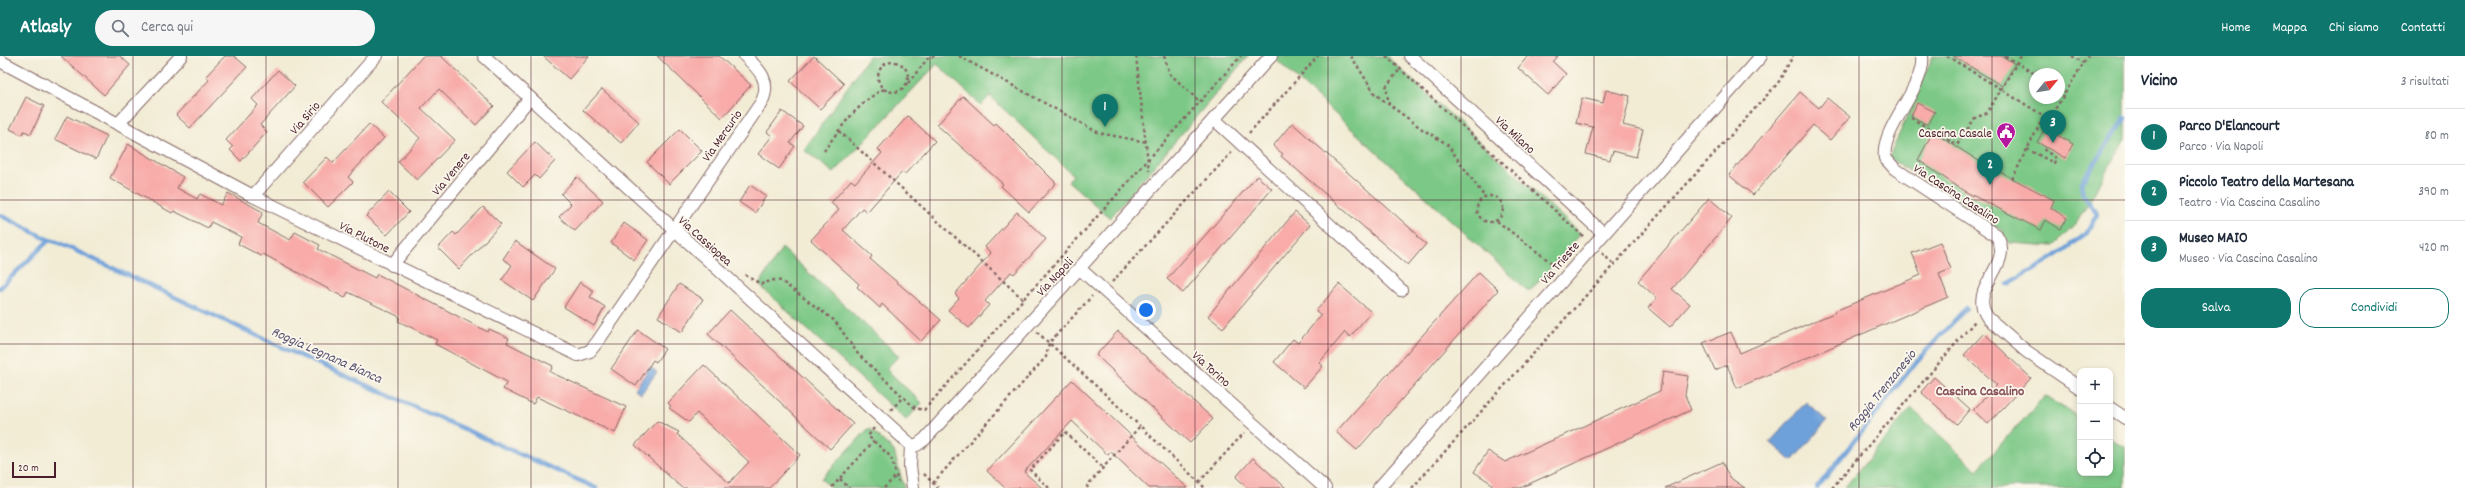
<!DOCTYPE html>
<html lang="it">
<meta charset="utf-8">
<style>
:root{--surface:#fff;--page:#f6f6f7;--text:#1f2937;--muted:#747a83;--line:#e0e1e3;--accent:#0f766e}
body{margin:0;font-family:Dekko,sans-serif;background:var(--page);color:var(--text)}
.controls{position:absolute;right:12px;bottom:12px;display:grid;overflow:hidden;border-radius:8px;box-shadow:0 2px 6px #0003}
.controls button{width:36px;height:36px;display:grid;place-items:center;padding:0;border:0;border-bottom:1px solid var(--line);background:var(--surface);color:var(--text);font:20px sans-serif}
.compass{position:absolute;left:2029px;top:12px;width:36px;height:36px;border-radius:50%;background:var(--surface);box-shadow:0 2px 6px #0003;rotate:60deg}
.scale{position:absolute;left:12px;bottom:10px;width:44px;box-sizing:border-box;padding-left:4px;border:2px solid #4a1f2b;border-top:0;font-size:11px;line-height:14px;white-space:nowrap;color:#4a1f2b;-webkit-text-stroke:3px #fbf7ec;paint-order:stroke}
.you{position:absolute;left:1146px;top:254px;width:14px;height:14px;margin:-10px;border:3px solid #fff;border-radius:50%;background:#1a73e8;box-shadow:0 0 0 6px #1a73e833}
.badge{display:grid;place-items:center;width:26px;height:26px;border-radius:50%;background:var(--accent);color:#fff;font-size:13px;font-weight:700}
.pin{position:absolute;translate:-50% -33px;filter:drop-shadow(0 1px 2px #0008)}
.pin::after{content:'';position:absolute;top:21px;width:14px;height:12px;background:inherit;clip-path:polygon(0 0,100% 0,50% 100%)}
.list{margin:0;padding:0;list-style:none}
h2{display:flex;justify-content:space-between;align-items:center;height:52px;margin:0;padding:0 16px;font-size:17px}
h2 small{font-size:13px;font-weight:400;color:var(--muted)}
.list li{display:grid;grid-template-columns:26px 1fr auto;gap:12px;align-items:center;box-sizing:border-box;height:56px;padding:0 16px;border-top:1px solid var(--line)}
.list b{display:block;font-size:15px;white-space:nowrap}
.list p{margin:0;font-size:13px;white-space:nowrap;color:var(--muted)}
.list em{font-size:13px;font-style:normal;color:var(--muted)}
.actions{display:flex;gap:8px;padding:12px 16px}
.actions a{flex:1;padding:9px 0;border:1px solid var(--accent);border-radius:16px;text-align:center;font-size:14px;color:var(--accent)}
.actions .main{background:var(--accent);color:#fff}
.icon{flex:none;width:22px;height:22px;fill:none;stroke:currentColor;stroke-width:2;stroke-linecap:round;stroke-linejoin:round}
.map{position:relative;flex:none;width:2125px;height:432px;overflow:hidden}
header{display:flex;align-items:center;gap:24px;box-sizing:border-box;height:56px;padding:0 20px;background:var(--accent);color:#fff}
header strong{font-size:19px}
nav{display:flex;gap:22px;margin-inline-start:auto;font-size:14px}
.search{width:280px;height:36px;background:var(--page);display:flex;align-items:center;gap:10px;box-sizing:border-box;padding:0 14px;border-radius:22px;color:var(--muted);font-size:15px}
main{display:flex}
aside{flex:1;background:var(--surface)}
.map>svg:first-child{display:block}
.green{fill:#7cc886;stroke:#637458;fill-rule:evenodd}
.water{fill:#6ea0d9;stroke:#5c6082}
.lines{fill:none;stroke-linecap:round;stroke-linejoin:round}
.stream{stroke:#6ea0d9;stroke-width:4.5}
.building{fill:#f8aba9}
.street-casing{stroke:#856766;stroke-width:14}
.path{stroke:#856766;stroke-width:2.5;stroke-dasharray:3 3;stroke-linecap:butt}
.street{stroke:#fff;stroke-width:12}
.grid{fill:none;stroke:#4a1f2b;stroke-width:1;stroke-opacity:0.55}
.labels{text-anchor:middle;stroke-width:3.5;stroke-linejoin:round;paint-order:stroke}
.street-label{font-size:13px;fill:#4a1f2b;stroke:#fbf7ec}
.poi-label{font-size:13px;fill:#4a1f2b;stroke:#fbf7ec;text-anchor:end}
.water-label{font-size:14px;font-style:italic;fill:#585371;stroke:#fbf7ec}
.neighbourhood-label{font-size:14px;font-weight:bold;fill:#875057;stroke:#fbf7ec}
</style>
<header>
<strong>Atlasly</strong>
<div class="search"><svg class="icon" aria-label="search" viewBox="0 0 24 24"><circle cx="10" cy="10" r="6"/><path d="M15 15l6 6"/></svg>Cerca qui</div>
<nav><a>Home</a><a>Mappa</a><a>Chi siamo</a><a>Contatti</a></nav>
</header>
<main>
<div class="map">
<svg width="2125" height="432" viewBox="0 0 2125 432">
<rect width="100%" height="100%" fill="#fbf7ec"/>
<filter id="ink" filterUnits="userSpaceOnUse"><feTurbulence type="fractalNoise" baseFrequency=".025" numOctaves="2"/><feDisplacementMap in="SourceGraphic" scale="8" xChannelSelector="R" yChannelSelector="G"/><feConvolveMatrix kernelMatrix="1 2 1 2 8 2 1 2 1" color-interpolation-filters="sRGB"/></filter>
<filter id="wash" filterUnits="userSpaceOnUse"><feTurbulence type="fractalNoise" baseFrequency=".012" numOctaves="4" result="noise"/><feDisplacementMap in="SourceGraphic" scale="16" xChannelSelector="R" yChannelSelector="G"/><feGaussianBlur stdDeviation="0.9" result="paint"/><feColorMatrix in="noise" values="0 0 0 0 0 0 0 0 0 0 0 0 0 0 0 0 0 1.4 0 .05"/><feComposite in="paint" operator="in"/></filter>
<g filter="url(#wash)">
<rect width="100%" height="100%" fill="#f2ecd5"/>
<!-- green -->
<g class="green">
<polygon points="869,0 1248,0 1110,162 1068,125 1073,119 990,40 981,49 937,8 834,117 804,94"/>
<polygon points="1272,0 1386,0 1581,178 1529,236"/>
<path d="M 1933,0 L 2125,0 L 2125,85 L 2076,168 L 2054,190 L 2010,187 L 2000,173 L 1889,102 ZM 2035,18 L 2059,18 L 2059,42 L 2035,42 Z"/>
<polygon points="782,192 899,300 886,313 922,347 906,364 759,229"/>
<polygon points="2045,340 2080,362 2080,417 2110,417 2110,382 2125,391 2125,432 1844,432 1911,352 1977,414"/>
<polygon points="869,372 894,395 904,432 831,432 821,423"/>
</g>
<!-- water -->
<g class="water">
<polygon points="650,311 657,316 641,338 635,333"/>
<polygon points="1806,346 1827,365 1792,405 1770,386"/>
</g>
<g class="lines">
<!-- stream -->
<g class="stream">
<polyline points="0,159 49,184 57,186 290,295 596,432"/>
<path d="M 2008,228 C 2034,212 2087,188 2097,158 L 2083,138 L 2081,127 L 2125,62"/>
<polyline points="0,232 49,184"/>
<polyline points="1817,432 1916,306 1966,252"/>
</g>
</g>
<g id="blocks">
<!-- building -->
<g class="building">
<polygon points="61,0 120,0 130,9 104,39"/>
<polygon points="225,0 234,0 247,11 190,72 176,59 209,24 206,20"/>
<polygon points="423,0 441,0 494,50 476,69 439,33 421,52 455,84 417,124 398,106 420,82 381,46"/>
<polygon points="543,0 589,0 569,23"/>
<polygon points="657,0 719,0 751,29 722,62"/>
<polygon points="814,0 844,28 820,53 790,25"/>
<polygon points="1528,0 1558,0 1553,6 1566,18 1548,39 1518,12"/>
<polygon points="1953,0 2002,0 2015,8 2002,30"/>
<polygon points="278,14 295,30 260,69 267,76 241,105 230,94 233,91 226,84 258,49 252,43"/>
<polygon points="602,33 639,66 621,87 583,54"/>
<polygon points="1606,34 1630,40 1623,69 1643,74 1636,101 1613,95 1610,104 1586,98 1593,71 1576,67 1582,42 1603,47"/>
<polygon points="1800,36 1819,52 1827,42 1850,61 1830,84 1813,69 1753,139 1729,119"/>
<polygon points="963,40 994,69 996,67 1056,127 1029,156 1001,130 1003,128 937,69"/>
<polygon points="26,41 44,50 31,78 24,75 22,79 10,73"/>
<polygon points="1917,47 1935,56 1928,69 1911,60"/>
<polygon points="782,55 803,70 790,87 795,90 779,113 758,98 772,80 767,76"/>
<polygon points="67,60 107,80 96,103 55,83"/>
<polygon points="908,60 935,85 905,118 902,116 867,156 862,152 843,174 872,200 870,203 941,264 921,285 882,248 880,252 857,231 859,228 811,184 839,154 831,147 851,124 855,127 882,97 878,93"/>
<polygon points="1292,67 1418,179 1416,180 1426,188 1408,209 1281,100 1283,98 1273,90"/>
<polygon points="369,68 384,82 348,121 353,126 328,151 303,126 327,101 333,107"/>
<polygon points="2045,72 2073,88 2065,102 2037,86"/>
<polygon points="680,73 702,95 669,128 647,106"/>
<polygon points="1933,76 1979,105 2054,144 2051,152 2067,162 2060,173 2046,164 2041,174 1964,135 1918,104"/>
<polygon points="535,86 555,105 539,123 535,119 523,131 507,115"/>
<polygon points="128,88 183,121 177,132 197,143 200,138 221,149 228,137 263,156 258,167 290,184 295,176 320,189 318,193 375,222 377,218 488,276 489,273 509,282 507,287 553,310 550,316 626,351 615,377 537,341 533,348 503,333 507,326 435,288 437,284 398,265 400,261 348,236 345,242 263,198 261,200 238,188 241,181 211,166 208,172 174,155 172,157 110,122"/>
<polygon points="1257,120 1272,133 1183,237 1167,223"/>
<polygon points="577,121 603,145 575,175 559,161 571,148 561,138"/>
<polygon points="750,129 766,140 755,157 739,146"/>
<polygon points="389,136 409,156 387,179 366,160"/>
<polygon points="1709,142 1732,162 1672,233 1690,248 1670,271 1648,252 1657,242 1638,225"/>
<polygon points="483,151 501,168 459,213 438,192 453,176 456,179"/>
<polygon points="1017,156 1046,183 1014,218 1011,216 985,245 989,249 969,272 948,254 959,242 955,238 991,197 985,191"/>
<polygon points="1295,156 1310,169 1223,272 1208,260"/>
<polygon points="624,167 648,184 634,204 611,187"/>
<polygon points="515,185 555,213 533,245 502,224 512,209 503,203"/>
<polygon points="1940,186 1951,213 1939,218 1948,241 1737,332 1727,309 1715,314 1703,287 1731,276 1740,297 1836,256 1835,255 1921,219 1912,197"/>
<polygon points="1479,216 1498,234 1357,394 1336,376"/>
<polygon points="580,226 594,235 590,241 605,251 594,270 564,251"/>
<polygon points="679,228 703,243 682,276 658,261"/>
<polygon points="1339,228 1371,256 1350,281 1345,276 1319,307 1323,310 1304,332 1274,306 1293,283 1298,287 1321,259 1316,255"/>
<polygon points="730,254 853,368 830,393 708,278"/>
<polygon points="638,274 665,293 656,306 653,304 636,330 611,313"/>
<polygon points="1118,275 1213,363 1190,387 1096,299"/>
<polygon points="1984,277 2031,322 1988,368 1973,354 1997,329 1964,299"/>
<polygon points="704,309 800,399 769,432 682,432 635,389 657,365 679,376 677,378 729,427 749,406 697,357 689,366 669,352 671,350 668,347"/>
<polygon points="1663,316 1688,320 1685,339 1691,354 1520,432 1493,432 1491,427 1474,416 1488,395 1505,406 1660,335"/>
<polygon points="1934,321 1970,353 1957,368 1921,336"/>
<polygon points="1072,324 1141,389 1188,432 1149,432 1111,396 1108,399 1072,365 1024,416 1042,432 1005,432 987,415"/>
<polygon points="1253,402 1286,432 1248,432 1236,421"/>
<polygon points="1722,406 1729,421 1745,432 1665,432"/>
</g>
</g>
</g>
<g filter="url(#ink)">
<use href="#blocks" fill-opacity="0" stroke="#856766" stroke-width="1"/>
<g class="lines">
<!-- street casing -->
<g class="street-casing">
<g id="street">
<polyline points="484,0 911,389"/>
<polyline points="1410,0 1603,177"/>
<path d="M 1922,0 C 1926,31 1880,72 1885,102 L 1895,113 L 1997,180 C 2015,210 1966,232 1988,262 L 2026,295 L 2080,332"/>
<path d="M 0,5 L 253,140 L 578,299 L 590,295 L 598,285 L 761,47 C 772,26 760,14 745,0"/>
<polyline points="1214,63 1401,234"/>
<polyline points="118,68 181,0"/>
<polyline points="253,140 376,0"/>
<polyline points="392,209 530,42"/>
<polyline points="1080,213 1325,432"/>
<polyline points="2110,352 2125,362"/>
<polyline points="911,389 917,389 925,383 1271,0"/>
<polyline points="911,389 910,410 913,432"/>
<polyline points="1379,432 1761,0"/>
</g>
</g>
<!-- path -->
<g class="path">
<polyline points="959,0 1099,77 1146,86"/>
<polyline points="1136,0 1149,115"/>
<polyline points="1164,0 1170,18 1200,46"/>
<polyline points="1351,0 1375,38 1422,73 1447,88 1484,140"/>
<polyline points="1386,0 1585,182"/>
<polyline points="1947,0 2049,63 2088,0"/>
<polyline points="2005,0 2035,18"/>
<polyline points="2072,0 2084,7"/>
<circle cx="893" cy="21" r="15"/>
<polyline points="908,27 929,1 935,0"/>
<polyline points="2059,33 2065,37"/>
<polyline points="1389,49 1386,31 1400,13"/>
<polyline points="1911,62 1957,89 1975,62 1987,57 2021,0"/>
<polyline points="839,75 1024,244"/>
<polyline points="1249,77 1318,0"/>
<polyline points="2027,93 2054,107 2056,102 2043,93 2045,91"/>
<path d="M 824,95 C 839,73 860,45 884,33"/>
<polyline points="2012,123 2044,60"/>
<circle cx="1490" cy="153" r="13"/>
<polyline points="1497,165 1557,211"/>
<polyline points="1602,197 1613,208"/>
<polyline points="745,219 761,228 774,224 781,225 835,265 858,298 915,352 924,354 1241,0"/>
<polyline points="1112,226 1232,96"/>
<polyline points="1037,276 1140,370"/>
<polyline points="891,354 903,341"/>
<polyline points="874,372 868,380 891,401 898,426"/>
<polyline points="924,418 938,432"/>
<polyline points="840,423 849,432"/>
<polyline points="1199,426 1244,377"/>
<polyline points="933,427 1046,301 1049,287 1092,240"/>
<polyline points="832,431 874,385"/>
<polyline points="884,432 896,420"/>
<polyline points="1049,432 1030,414 1065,376 1103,412"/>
<polyline points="1088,432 1087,430 1140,370 1205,432"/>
<polyline points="1412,432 1778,27 1793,0"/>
<polyline points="1832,432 1975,265"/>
</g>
<!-- street -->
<use href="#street" class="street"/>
</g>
</g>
<!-- grid -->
<path class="grid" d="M 133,0 L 133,432M 266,0 L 266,432M 398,0 L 398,432M 531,0 L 531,432M 664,0 L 664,432M 797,0 L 797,432M 930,0 L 930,432M 1062,0 L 1062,432M 1195,0 L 1195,432M 1328,0 L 1328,432M 1461,0 L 1461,432M 1594,0 L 1594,432M 1727,0 L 1727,432M 1859,0 L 1859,432M 1992,0 L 1992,432M 0,144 L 2125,144M 0,288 L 2125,288"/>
<!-- icons -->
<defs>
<g id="civic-pin" transform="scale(1)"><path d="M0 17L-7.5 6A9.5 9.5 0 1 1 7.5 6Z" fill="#b5179e" stroke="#fbf7ec"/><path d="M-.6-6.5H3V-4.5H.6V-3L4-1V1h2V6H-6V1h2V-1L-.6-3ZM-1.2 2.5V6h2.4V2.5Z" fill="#fff"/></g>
</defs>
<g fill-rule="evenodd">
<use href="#civic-pin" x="2006" y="76"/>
</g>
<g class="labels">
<!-- street labels -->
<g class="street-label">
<text transform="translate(304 61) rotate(-49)" y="5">Via Sirio</text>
<text transform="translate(1516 78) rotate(43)" y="5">Via Milano</text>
<text transform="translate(721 79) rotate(-55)" y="5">Via Mercurio</text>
<text transform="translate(450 117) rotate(-50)" y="5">Via Venere</text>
<text transform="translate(1957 137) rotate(33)" y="5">Via Cascina Casalino</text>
<text transform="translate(365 180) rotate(27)" y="5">Via Plutone</text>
<text transform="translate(706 184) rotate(42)" y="5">Via Cassiopea</text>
<text transform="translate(1559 206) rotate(-49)" y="5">Via Trieste</text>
<text transform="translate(1054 220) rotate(-47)" y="5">Via Napoli</text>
<text transform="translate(1212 312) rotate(42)" y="5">Via Torino</text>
</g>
<!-- poi labels -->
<g class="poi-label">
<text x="1992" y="81">Cascina Casale</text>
</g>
<!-- water labels -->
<g class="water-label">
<text transform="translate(327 298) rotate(24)" y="5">Roggia Legnana Bianca</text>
<text transform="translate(1881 334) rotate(-51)" y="5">Roggia Trenzanesio</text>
</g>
<!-- neighbourhood labels -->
<g class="neighbourhood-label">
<text x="1980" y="339">Cascina Casalino</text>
</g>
</g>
</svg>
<div class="controls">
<button>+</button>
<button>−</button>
<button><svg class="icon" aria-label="locate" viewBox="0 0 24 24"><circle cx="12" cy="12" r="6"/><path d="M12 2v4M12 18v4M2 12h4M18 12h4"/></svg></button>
</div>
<svg class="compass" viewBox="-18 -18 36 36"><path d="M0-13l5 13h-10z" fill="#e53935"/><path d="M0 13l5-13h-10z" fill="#747a83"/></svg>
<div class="scale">20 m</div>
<div class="you"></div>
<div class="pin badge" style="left:1105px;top:71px">1</div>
<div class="pin badge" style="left:1990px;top:129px">2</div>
<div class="pin badge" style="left:2053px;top:87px">3</div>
</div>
<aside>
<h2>Vicino<small>3 risultati</small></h2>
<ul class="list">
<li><span class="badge">1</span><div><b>Parco D'Elancourt</b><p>Parco · Via Napoli</p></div><em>80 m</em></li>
<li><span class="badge">2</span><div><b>Piccolo Teatro della Martesana</b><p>Teatro · Via Cascina Casalino</p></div><em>390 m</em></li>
<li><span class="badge">3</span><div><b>Museo MAIO</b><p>Museo · Via Cascina Casalino</p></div><em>420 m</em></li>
</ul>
<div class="actions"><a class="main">Salva</a><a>Condividi</a></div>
</aside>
</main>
